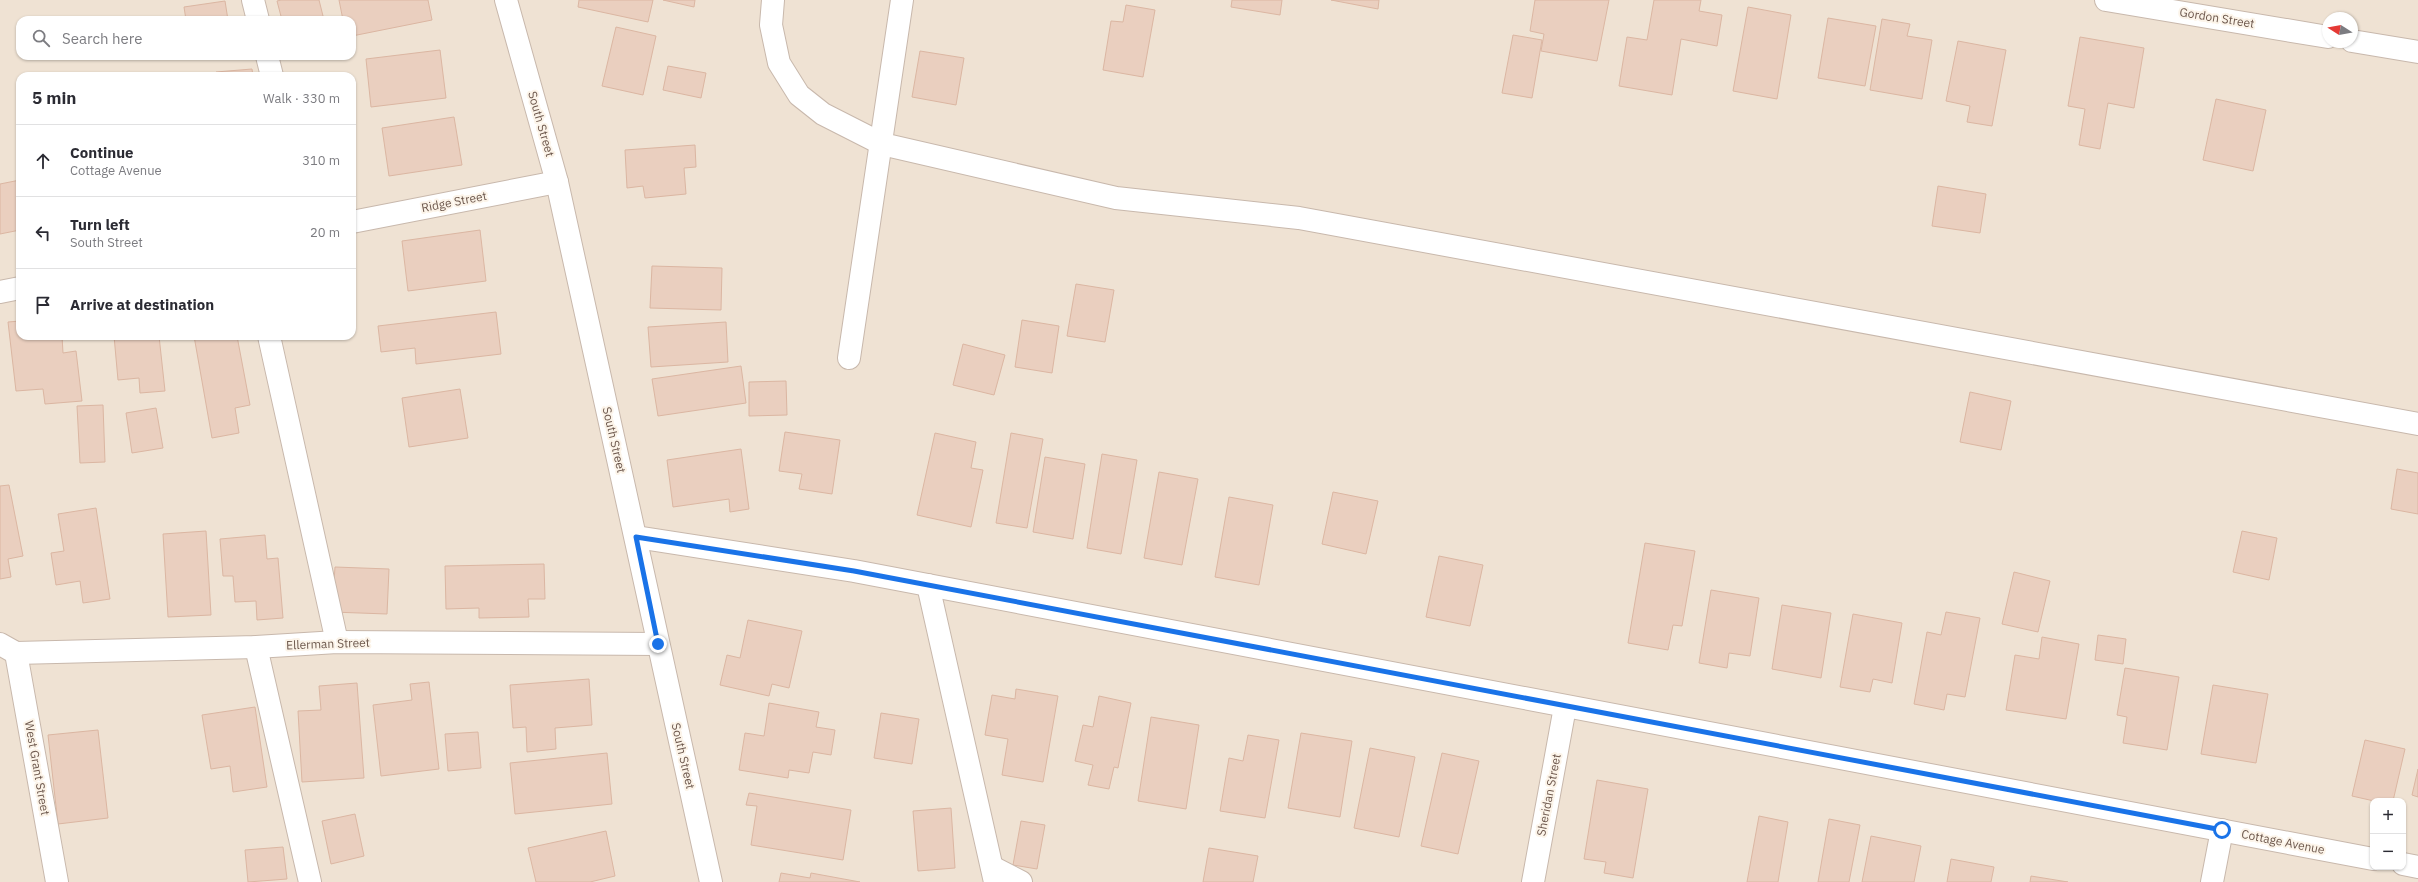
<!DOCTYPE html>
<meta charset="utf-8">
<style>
:root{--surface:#fff;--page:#f7f7f7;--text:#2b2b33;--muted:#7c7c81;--line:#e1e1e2}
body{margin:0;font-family:"IBM Plex Sans",sans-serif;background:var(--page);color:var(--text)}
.controls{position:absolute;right:12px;bottom:12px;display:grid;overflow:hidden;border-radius:8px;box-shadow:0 1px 3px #0004}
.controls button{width:36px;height:36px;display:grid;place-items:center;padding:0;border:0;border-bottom:1px solid var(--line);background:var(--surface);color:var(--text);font:20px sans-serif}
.compass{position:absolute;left:2322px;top:12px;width:36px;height:36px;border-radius:50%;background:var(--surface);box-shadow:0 1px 3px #0004;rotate:281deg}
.stop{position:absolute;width:12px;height:12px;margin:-9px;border:3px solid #1a73e8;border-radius:50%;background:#fff}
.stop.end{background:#1a73e8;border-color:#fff;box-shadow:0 1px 4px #0008}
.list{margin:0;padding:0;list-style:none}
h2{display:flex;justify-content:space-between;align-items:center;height:52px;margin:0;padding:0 16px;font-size:17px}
h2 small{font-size:13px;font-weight:400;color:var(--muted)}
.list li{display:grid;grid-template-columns:26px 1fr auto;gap:12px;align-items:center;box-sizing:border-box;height:72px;padding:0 16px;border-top:1px solid var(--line)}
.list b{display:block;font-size:15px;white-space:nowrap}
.list p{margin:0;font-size:13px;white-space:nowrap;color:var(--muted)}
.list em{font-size:13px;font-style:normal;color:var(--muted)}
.icon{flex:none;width:22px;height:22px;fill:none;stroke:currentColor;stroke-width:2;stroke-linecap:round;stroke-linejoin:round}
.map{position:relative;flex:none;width:2418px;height:882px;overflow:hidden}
.search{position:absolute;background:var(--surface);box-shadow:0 1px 3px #0004;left:16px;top:16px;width:340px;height:44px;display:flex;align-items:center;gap:10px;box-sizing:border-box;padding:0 14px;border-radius:12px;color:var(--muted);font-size:15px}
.panel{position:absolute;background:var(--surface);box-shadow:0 1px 3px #0004;left:16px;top:72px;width:340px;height:268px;border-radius:12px}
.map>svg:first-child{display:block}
.residential{fill:#efe2d3;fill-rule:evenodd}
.building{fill:#eacfbf;stroke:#dbb6a2}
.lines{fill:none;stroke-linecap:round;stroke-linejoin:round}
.minor-casing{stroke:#c8b8ac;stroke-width:24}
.minor{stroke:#fff;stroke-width:22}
.route{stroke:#1a73e8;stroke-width:5}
.labels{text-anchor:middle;stroke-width:4;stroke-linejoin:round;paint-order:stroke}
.street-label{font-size:12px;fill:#6d584d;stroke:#fcf4e9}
</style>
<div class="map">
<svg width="2418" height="882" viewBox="0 0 2418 882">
<rect width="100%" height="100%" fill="#f9f0e4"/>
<!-- residential -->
<path class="residential" d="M 0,0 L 2418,0 L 2418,882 L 0,882 ZM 2328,18 L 2352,18 L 2352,42 L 2328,42 ZM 20,20 L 352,20 L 352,56 L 20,56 ZM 20,76 L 352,76 L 352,336 L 20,336 ZM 2373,801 L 2403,801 L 2403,867 L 2373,867 Z"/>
<!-- building -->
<g class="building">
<polygon points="281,0 319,0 324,20 282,20 277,1"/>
<polygon points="339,0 428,0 432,20 352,36 352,20 343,20"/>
<polygon points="579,0 653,0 648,22 578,7"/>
<polygon points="663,0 695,0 694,7"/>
<polygon points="1232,0 1282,0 1280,15 1231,7"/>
<polygon points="1331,0 1379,0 1378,9"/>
<polygon points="1535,0 1609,0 1597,61 1541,51 1544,34 1530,31"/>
<polygon points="1654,0 1701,0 1699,11 1722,15 1717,46 1681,39 1672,95 1619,86 1627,37 1647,40"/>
<polygon points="225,1 228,20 186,20 184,7"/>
<polygon points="1126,5 1155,10 1143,77 1103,70 1111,21 1123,22"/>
<polygon points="1748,7 1791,15 1777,99 1733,91"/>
<polygon points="1828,18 1876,26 1865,86 1818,78"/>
<polygon points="1882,19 1910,24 1907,36 1932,40 1922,99 1870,90"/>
<polygon points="616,27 656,36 643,95 602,86"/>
<polygon points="1513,35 1542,40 1532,98 1502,93"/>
<polygon points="2080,37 2144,48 2134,108 2108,103 2100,149 2079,145 2085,109 2068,106"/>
<polygon points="1958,41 2006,50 1992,126 1967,122 1970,106 1946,101"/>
<polygon points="440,50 446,98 371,107 366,59"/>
<polygon points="920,51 964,58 956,105 912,97"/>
<polygon points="668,66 706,73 701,98 663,90"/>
<polygon points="252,69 253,76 216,76 216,72"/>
<polygon points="2216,99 2266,110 2253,171 2203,160"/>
<polygon points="454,117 462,165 389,176 382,128"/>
<polygon points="695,145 696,167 684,168 686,194 645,198 643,186 627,188 625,150"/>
<polygon points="20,180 20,230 0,234 0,184"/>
<polygon points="1938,186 1986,194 1980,233 1932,226"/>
<polygon points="480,230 486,281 408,291 402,241"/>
<polygon points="652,266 722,268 721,310 650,308"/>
<polygon points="1076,284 1114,290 1105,342 1067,336"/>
<polygon points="496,312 501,354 416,364 415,348 381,352 378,326"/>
<polygon points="1022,320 1059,326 1052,373 1015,367"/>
<polygon points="20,321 20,336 62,336 63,353 76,351 82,401 45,404 43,389 16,391 8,322"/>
<polygon points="726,322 728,362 651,367 648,327"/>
<polygon points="114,336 159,336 165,391 140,393 139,378 118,380"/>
<polygon points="194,336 237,336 250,405 235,408 239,433 212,438"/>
<polygon points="963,344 1005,355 994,395 953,385"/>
<polygon points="741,366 746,403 658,416 652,379"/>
<polygon points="786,381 787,415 749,416 749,382"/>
<polygon points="460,389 468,438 409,447 402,398"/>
<polygon points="1970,392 2011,401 2001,450 1960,442"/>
<polygon points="103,405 105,462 80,463 77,406"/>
<polygon points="156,408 163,448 132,453 126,413"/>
<polygon points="785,432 840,440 832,494 799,489 802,474 779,471"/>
<polygon points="935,433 976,442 971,468 983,470 971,527 917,515"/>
<polygon points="1011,433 1043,439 1027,528 996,523"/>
<polygon points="741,449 749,509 730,512 729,499 673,507 667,460"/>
<polygon points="1102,454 1137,460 1121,554 1087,548"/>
<polygon points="1045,457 1085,464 1073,539 1033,532"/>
<polygon points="2397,469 2418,473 2418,514 2391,509"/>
<polygon points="1159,472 1198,479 1182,565 1144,558"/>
<polygon points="9,485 23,556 8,559 11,577 0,579 0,486"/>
<polygon points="1333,492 1378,501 1366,554 1322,544"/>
<polygon points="1229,497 1273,505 1259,585 1215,577"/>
<polygon points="96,508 110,599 83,603 80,581 56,585 51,553 64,551 58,514"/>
<polygon points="206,531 211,615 168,617 163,534"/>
<polygon points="2242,531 2277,538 2269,580 2233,572"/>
<polygon points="265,535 267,559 278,558 283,618 257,620 256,601 235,602 233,576 223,576 220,539"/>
<polygon points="1645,543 1695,551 1682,626 1673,625 1668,650 1628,643"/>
<polygon points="1439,556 1483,565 1470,626 1426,617"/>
<polygon points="544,564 545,599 528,599 529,617 479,618 479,608 446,609 445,566"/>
<polygon points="335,567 389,569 387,614 332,612"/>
<polygon points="2014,572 2050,581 2038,632 2002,624"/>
<polygon points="1711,590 1759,598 1750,656 1729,653 1727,668 1699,663"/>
<polygon points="1782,605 1831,613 1821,678 1772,669"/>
<polygon points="1946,612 1980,618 1965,697 1947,694 1944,710 1914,704 1927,632 1941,635"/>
<polygon points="1853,614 1902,623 1892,683 1873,679 1870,692 1840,687"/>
<polygon points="748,620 802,631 789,688 772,684 769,696 720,685 727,655 740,658"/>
<polygon points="2098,635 2126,639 2123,664 2095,660"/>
<polygon points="2042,637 2079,644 2066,719 2006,710 2015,655 2039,659"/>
<polygon points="2125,668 2179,677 2167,750 2123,743 2127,717 2117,715"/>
<polygon points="589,679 592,725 555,728 556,749 527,752 526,727 513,728 510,685"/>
<polygon points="429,682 439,769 381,776 373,705 412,700 410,684"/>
<polygon points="357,683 364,778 302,782 298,711 321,710 319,686"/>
<polygon points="2213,685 2268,694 2256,763 2201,754"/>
<polygon points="1016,689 1058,696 1043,782 1002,775 1008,739 985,735 992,695 1015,699"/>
<polygon points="1099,696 1131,703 1118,768 1114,767 1109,789 1088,785 1093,765 1075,761 1083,725 1093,727"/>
<polygon points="769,703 819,712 816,727 835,730 831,755 813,752 809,773 789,770 788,778 739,770 745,733 764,736"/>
<polygon points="255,707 267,787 233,792 230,766 211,769 202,715"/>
<polygon points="881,713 919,719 912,764 874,758"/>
<polygon points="1151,717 1199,725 1186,809 1138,801"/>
<polygon points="98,730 108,818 58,824 48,735"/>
<polygon points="478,732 481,768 448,771 445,734"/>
<polygon points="1301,733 1352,741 1340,817 1288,808"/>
<polygon points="1248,735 1279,740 1265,818 1220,811 1229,758 1243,761"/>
<polygon points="2365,740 2405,749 2393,801 2374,801 2352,796"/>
<polygon points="1370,748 1415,757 1399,837 1354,828"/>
<polygon points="607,753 612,804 515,814 510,763"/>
<polygon points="1442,753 1479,761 1458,854 1421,846"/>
<polygon points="2418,769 2418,797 2412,795"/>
<polygon points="1597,780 1648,789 1633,878 1604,873 1606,862 1584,859"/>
<polygon points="749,793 851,810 843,860 751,845 757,806 746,805"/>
<polygon points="951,808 955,868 918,871 913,811"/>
<polygon points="355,814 364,856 331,864 322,821"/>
<polygon points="1759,816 1788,822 1778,882 1747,882"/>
<polygon points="1829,819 1860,825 1849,882 1818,882"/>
<polygon points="1021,821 1045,825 1037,869 1013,865"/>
<polygon points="606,831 615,876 590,882 536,882 528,848"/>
<polygon points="1871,836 1921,846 1914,882 1862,882"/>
<polygon points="283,847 287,879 248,882 245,850"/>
<polygon points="1209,848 1258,856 1253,882 1203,882"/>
<polygon points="1951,859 1994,867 1991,882 1947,882"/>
<polygon points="781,873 810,878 811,873 860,882 779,882"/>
<polygon points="2031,876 2068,882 2030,882"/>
</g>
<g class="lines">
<!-- minor casing -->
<g class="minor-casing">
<g id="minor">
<polyline points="253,0 258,20"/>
<polyline points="506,0 557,182 711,882"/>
<polyline points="773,0 771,25 779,63 799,95 823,114 882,144 1116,198 1299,218 2418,424"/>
<polyline points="2106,0 2328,37"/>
<polyline points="2352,41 2418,52"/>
<polyline points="267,56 272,76"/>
<polyline points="352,222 557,182"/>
<polyline points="0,292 20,288"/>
<polyline points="269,336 337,642"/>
<polyline points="849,358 902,0"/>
<polyline points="636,537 854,571 2373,859"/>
<polyline points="928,585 995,882"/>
<polyline points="0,644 16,653 256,647 337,642 658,644"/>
<polyline points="256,647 310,882"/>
<polyline points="16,653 57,882"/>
<polyline points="2403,864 2418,867"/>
<polyline points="992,867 1021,882"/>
<polyline points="1533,882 1565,707"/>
<polyline points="2212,882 2222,830"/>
</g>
</g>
<!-- minor -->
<use href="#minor" class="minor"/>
</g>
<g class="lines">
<!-- route -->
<polyline class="route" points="658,644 636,537 854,571 2222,830"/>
</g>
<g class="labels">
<!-- street labels -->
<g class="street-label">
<text transform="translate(2217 18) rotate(9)" y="4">Gordon Street</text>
<text transform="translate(541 124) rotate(74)" y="4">South Street</text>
<text transform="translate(454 202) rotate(-11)" y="4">Ridge Street</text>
<text transform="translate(614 440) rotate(77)" y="4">South Street</text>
<text transform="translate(328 644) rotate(-2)" y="4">Ellerman Street</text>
<text transform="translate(683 756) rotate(77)" y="4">South Street</text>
<text transform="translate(37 768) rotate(80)" y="4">West Grant Street</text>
<text transform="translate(1549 795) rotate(-79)" y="4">Sheridan Street</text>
<text transform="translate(2283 842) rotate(11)" y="4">Cottage Avenue</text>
</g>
</g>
</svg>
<div class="controls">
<button>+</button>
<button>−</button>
</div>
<svg class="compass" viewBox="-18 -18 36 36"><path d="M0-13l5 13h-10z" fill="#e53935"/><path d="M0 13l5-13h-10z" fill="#7c7c81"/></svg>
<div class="stop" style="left:2222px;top:830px"></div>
<div class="stop end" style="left:658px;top:644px"></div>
<div class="search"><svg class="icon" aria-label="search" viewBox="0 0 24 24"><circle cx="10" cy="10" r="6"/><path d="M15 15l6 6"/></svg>Search here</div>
<section class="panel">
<h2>5 min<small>Walk · 330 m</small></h2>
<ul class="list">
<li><svg class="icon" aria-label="ahead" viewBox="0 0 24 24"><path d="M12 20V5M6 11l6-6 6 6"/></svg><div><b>Continue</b><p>Cottage Avenue</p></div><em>310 m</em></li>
<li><svg class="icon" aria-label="left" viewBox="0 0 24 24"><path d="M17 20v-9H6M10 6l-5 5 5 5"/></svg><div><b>Turn left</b><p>South Street</p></div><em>20 m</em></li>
<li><svg class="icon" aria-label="arrive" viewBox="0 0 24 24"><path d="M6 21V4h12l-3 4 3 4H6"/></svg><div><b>Arrive at destination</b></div></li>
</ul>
</section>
</div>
